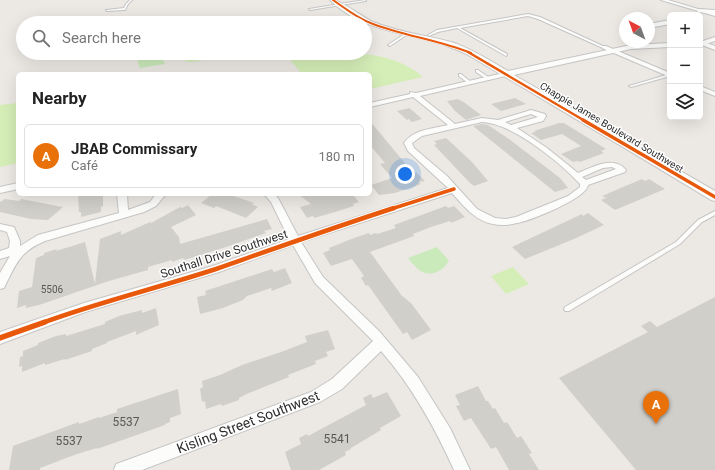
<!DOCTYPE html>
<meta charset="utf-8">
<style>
:root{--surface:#fff;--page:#f2f2f2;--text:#222;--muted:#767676;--line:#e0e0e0;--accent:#0f766e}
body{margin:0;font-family:Roboto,sans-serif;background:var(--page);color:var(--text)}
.controls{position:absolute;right:12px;top:12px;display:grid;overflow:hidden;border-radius:6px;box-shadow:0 4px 16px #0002}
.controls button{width:36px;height:36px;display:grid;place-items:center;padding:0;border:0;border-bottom:1px solid var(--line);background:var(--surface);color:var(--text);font:20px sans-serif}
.compass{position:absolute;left:619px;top:12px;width:36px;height:36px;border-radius:50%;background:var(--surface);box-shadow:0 4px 16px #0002;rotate:319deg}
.you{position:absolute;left:405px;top:174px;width:14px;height:14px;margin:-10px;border:3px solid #fff;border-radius:50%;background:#1a73e8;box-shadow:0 0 0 6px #1a73e833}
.badge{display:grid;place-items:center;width:26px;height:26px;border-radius:50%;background:var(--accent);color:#fff;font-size:13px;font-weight:700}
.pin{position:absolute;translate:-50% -33px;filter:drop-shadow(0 1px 2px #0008)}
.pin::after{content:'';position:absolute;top:21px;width:14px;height:12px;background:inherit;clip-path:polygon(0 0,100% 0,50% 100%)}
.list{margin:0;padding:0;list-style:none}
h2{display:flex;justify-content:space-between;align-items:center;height:52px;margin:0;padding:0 16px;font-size:17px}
h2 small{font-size:13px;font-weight:400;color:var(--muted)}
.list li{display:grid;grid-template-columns:26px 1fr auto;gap:12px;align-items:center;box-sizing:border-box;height:64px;margin:0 8px 8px;padding:0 8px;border:1px solid var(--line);border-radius:6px}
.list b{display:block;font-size:15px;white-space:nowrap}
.list p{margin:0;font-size:13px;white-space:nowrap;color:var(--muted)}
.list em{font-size:13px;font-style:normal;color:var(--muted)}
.icon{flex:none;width:22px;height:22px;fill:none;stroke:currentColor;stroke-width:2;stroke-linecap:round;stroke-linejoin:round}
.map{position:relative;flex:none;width:715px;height:470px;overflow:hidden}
.search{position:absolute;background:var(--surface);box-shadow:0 4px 16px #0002;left:16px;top:16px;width:356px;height:44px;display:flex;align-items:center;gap:10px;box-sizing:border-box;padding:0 14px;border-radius:22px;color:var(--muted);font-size:15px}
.panel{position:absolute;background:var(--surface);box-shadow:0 4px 16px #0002;left:16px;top:72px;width:356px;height:124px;border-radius:6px}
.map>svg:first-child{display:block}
.green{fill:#caeabb}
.pitch{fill:#d5eeb8}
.building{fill:#d1cfca}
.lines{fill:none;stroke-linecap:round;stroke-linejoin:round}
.lane-casing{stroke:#c6c5c5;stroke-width:2}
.street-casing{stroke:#c6c5c5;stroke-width:2}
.secondary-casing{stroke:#c6c5c5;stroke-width:2}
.lane{fill:#fcfcfb;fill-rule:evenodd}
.street{fill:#fcfcfb;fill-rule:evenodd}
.secondary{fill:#fcfcfb;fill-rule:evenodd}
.cycleway-far4-casing{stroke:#fff;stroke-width:3}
.cycleway-far3-casing{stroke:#fff;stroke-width:4}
.cycleway-far2-casing{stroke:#fff;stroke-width:5.5}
.cycleway-far1-casing{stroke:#fff;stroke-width:7}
.cycleway-casing{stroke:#fff;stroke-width:8}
.cycleway-far4{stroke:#e8590c;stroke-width:2}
.cycleway-far3{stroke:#e8590c;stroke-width:2.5}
.cycleway-far2{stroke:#e8590c;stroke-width:3.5}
.cycleway-far1{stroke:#e8590c;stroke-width:4.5}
.cycleway{stroke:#e8590c;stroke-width:5.5}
.labels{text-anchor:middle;stroke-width:3;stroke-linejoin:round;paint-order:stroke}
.far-street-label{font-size:10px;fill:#2e2e2e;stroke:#fff}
.number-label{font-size:10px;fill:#585857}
.street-label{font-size:12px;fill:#2e2e2e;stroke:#fff}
.near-number-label{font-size:12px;fill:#585857}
.near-street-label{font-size:14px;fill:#2e2e2e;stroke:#fff}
</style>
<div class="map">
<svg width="715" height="470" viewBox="0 0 715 470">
<rect width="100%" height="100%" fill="#ece9e4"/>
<!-- green -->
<g class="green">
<polygon points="153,53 160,53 165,64 140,68 136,56"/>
<path d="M 437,247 L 449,261 C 444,268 442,270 434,273 C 421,276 416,267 408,258 Z"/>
</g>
<!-- pitch -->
<g class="pitch">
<polygon points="182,53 245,53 191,62 185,61"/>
<path d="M 307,53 C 347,53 391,49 423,77 L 370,89 L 370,74 L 302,74 L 287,56 Z"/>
<polygon points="18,103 18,163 0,167 0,105"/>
<polygon points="513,267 529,284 506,294 491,276"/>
</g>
<!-- building -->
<g class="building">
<polygon points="515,98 526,104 501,111 491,104"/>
<polygon points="458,99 465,103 481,115 466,120 455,111 447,101"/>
<polygon points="409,108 413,111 422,119 412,122 409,119 407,120 397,111"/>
<polygon points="370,121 413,173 416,172 425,181 419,182 421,184 395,193 379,195 371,185 392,178 380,164 385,163 370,145"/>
<polygon points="559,123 564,123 606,149 601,151 604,153 580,162 578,161 573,162 561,154 581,146 562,134 541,140 531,133 536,132 534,131"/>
<polygon points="482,124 488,125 509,139 560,178 568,188 555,192 473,126"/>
<polygon points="446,138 472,162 488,181 474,186 469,182 434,145 437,144 434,141"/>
<polygon points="642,179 645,181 649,179 665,189 615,210 601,200 606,198 602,196"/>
<polygon points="78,194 103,194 103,206 101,207 101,212 81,217 81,212 79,212"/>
<polygon points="212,194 228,194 254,203 252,204 258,207 246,218 216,206 214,208 201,203"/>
<polygon points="298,194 352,194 359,202 353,204 354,206 335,212 314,218 313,216 307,218 300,207 311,204"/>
<polygon points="5,199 19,201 21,199 63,207 48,220 31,219 0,212 0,202"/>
<polygon points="188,205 196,215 171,227 179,237 180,244 267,219 272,229 264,231 266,233 223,248 184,260 183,258 172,262 172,260 148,267 148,270 109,281 39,305 26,308 26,305 17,308 19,291 32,287 36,258 44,255 44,253 57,249 56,251 85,242 95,284 100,239 121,231 121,235 150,222 151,223 180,207 182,208"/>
<polygon points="446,206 448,208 454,206 465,217 451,223 450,221 431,227 413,234 414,236 370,252 402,296 411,303 431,330 412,340 407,332 403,334 368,285 366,286 361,278 364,276 352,259 331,266 323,253 330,250 329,248 354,238 369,233 370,235 376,233 377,234 396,228 394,225"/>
<polygon points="588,213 604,225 574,239 525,259 512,247 582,214 583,216"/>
<polygon points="285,268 292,283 272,291 271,288 247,296 243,300 223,308 200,314 197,297 206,295 205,291 272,269 274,272"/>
<polygon points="715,297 715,470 636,470 559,378 648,332 641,326 650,321 657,327"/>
<polygon points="156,308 159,325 145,331 136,335 136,331 107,342 107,343 92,349 92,351 65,360 65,359 45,365 45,363 22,372 22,366 19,367 20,357 23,356 23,351 38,345 38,343 56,336 66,334 66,336 105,324 105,322 119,316 142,310 142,313"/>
<polygon points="328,330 335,349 326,352 328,356 315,361 316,364 288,375 289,377 249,393 239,398 239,400 222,406 221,404 206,409 205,401 202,402 200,389 203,387 202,381 220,375 242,365 281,352 307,342 305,336"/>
<polygon points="478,386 486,401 488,401 493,409 495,408 504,423 507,422 517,438 521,436 532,453 529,454 539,470 509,470 496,447 491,449 471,418 464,421 456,406 460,405 455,395"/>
<polygon points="178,389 181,414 170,418 170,422 165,424 165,425 97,449 97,448 77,454 40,468 40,470 9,470 13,446 79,422 79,424 99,417 99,418 117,412 117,409"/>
<polygon points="387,392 401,416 380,428 381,430 351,448 351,449 345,452 346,455 319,470 291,470 285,452 301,444 299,438 307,434 308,436 366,405 363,398 371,394 373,398"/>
</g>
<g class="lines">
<!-- lane casing -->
<g class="lane-casing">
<g id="lane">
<polygon points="130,0 132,0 128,4 125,10 123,10 107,11 106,10 124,8 126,4"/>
<polygon points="365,0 366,1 310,10 309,9"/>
<polygon points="528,14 540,17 605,47 603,48 538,19 528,16 460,28 507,54 507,55 506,56 457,28 438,32 429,36 428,35 437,30"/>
<polygon points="406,33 408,34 390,46 388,45"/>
<polygon points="476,70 478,70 491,79 488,80 476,72"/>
<polygon points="459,74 461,74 471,82 471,84 469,84 459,76"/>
<polygon points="670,74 670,76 631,87 629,86"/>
<polygon points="715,211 715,215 702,222 680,244 569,311 565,311 564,309 565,307 676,242 698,220"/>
</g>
</g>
<!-- street casing -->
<g class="street-casing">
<g id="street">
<polygon points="661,0 668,0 715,14 715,16"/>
<polygon points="704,42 715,46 715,50 702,45 701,44"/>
<polygon points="602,46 606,46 670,73 670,77 602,48"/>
<path d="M 508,72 L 511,74 L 510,75 L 420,96 L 455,124 L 482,118 L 498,120 L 531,110 L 545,114 L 546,116 L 543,121 L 517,128 L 547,148 L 578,173 C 593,167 614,155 626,170 L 625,172 L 588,185 C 587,198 530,221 517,223 C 509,225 501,226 493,224 C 475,221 463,205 452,193 L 301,242 L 323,277 L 379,331 L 418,377 L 450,428 L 470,470 L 454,470 C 435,428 412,386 381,351 L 342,389 L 320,402 L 142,470 L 114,470 L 116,464 L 122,462 L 311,392 L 332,379 L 373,341 L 315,283 L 293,245 L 219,272 L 85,312 L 0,344 L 0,332 L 84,303 L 213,266 L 289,239 L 271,202 L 264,194 L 274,194 L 278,198 L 298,236 L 448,188 L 408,151 L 404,143 C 414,129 432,129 448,125 L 413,97 L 370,107 L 370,103 L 410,94 L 410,92 L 416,93 ZM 531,114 L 538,117 L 511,125 L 505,122 ZM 482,122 C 512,123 560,162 580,184 L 580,187 L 568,196 L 516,217 L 506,219 L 495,218 L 477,209 L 447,176 L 414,148 L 412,143 L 422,136 ZM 612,167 L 616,169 L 586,180 L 582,177 L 603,168 Z"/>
<polygon points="700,86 715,92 715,96 700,90"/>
<polygon points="18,183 18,189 0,193 0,187"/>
<path d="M 117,194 L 127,194 L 128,210 L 150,202 L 156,194 L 166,194 L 156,206 L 144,212 L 45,241 C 19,252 16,264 4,288 L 0,289 L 0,273 L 10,256 L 0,259 L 0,251 L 9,248 L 10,241 L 7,232 L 0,230 L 0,224 L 14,227 L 20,241 L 20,246 L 38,235 L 119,213 Z"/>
</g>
</g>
<!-- secondary casing -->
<g class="secondary-casing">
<g id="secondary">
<path d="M 330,0 C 342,0 360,16 373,22 C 398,32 425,35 451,42 C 471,48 490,61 508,71 L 631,45 L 670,43 L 670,47 L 631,49 L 514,75 L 715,191 L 715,201 L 711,200 C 631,151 550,104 470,56 C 463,52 455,49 447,46 C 407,32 362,32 330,0 Z"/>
<polygon points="700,9 715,10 715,14 698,12 697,11"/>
<polygon points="670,20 670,24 649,28 649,24"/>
<polygon points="715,37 715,41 700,46 700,42"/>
</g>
</g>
<!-- lane -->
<use href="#lane" class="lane"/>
<!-- street -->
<use href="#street" class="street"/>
<!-- secondary -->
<use href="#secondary" class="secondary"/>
<!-- cycleway-far4 casing -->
<g class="cycleway-far4-casing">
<path id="cycleway-far4" d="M 333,0 C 346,9 358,19 373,24 C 405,36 438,40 471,53"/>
</g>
<!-- cycleway-far3 casing -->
<g class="cycleway-far3-casing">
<polyline id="cycleway-far3" points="468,52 585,121"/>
</g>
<!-- cycleway-far2 casing -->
<g class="cycleway-far2-casing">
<g id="cycleway-far2">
<polyline points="583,120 715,197"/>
<polyline points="391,209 454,189"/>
</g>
</g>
<!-- cycleway-far1 casing -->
<g class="cycleway-far1-casing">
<path id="cycleway-far1" d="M 42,323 C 99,302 158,288 216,269 C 276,248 335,227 394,208"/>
</g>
<!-- cycleway casing -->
<g class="cycleway-casing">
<polyline id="cycleway" points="0,338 45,322"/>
</g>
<!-- cycleway-far4 -->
<use href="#cycleway-far4" class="cycleway-far4"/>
<!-- cycleway-far3 -->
<use href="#cycleway-far3" class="cycleway-far3"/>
<!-- cycleway-far2 -->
<use href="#cycleway-far2" class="cycleway-far2"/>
<!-- cycleway-far1 -->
<use href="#cycleway-far1" class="cycleway-far1"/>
<!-- cycleway -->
<use href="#cycleway" class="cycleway"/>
</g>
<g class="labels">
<!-- far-street labels -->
<g class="far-street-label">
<text transform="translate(612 127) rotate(31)" y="4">Chappie James Boulevard Southwest</text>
</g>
<!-- number labels -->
<g class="number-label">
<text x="52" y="293">5506</text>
</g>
<!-- street labels -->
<g class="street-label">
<text transform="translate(224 254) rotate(-18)" y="4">Southall Drive Southwest</text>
</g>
<!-- near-number labels -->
<g class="near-number-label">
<text x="126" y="426">5537</text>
<text x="337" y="443">5541</text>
<text x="69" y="445">5537</text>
</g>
<!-- near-street labels -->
<g class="near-street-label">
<text transform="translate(248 422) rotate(-21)" y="5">Kisling Street Southwest</text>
</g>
</g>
</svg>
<div class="controls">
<button>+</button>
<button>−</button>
<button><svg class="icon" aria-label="layers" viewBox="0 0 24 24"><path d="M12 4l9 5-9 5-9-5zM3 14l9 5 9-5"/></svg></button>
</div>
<svg class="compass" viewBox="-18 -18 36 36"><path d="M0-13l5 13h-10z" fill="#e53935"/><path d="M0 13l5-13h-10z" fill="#767676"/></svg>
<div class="you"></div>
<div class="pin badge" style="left:656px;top:424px;background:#e8710a">A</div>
<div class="search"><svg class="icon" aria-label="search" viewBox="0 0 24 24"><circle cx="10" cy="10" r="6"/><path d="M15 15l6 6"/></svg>Search here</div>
<section class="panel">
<h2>Nearby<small></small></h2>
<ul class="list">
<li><span class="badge" style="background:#e8710a">A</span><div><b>JBAB Commissary</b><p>Café</p></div><em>180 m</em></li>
</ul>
</section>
</div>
